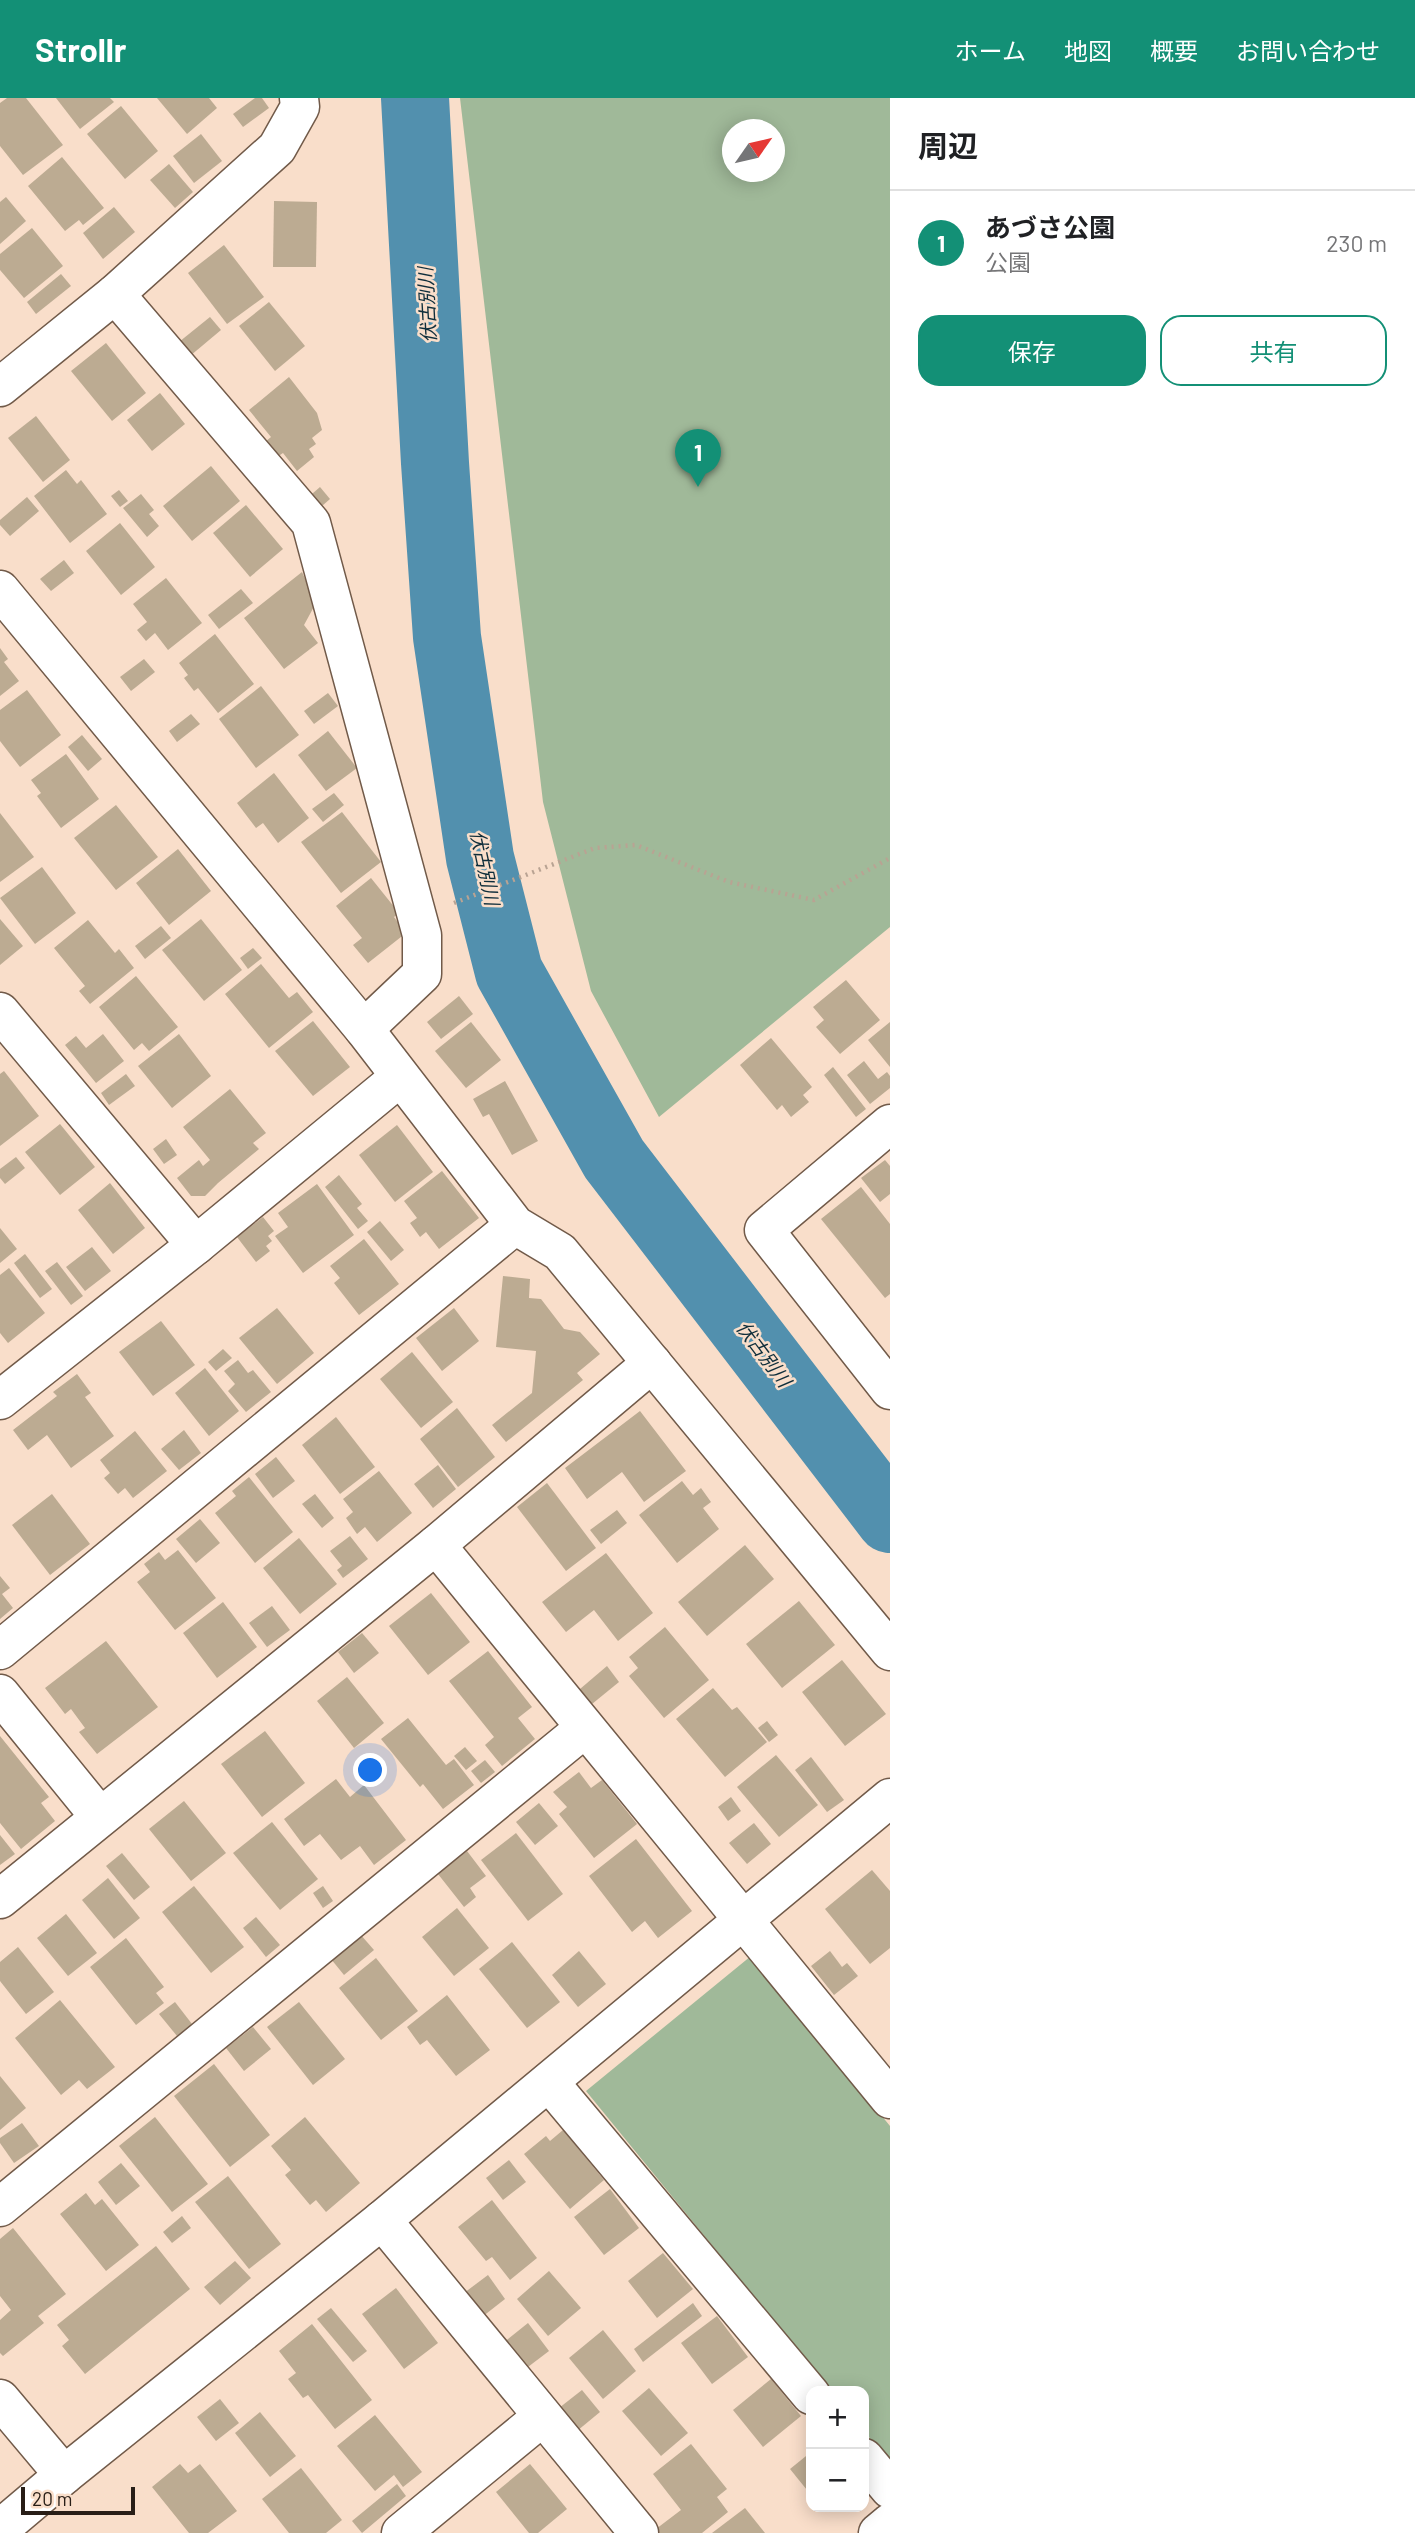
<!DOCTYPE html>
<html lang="ja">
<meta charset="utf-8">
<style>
:root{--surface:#fff;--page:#f2f2f2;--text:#202124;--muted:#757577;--line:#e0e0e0;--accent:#139076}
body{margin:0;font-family:Barlow,"Noto Sans JP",sans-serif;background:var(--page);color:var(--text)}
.controls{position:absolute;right:21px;bottom:21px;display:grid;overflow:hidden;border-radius:14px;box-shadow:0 4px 18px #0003}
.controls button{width:63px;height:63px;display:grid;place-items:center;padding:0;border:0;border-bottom:2px solid var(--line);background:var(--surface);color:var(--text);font:35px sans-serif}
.compass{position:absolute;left:722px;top:21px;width:63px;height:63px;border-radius:50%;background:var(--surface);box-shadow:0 4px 18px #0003;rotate:56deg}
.scale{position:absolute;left:21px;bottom:18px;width:114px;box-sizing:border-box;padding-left:7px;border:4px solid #281e17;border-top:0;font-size:19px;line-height:24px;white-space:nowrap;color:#281e17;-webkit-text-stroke:5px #f9deca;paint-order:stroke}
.you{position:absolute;left:371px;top:1673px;width:24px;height:24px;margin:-18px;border:5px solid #fff;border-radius:50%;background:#1a73e8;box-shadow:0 0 0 10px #1a73e833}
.badge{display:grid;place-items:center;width:46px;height:46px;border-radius:50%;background:var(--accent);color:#fff;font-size:23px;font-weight:700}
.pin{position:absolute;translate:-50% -58px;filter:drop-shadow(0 2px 4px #0008)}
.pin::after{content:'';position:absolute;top:37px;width:24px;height:21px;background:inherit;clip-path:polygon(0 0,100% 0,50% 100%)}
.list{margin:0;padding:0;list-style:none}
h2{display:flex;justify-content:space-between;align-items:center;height:91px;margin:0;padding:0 28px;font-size:30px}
h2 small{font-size:23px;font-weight:400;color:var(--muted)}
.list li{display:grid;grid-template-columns:46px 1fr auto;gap:21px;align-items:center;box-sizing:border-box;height:105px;padding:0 28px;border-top:2px solid var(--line)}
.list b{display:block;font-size:26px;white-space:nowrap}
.list p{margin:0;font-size:23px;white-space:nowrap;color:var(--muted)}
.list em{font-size:23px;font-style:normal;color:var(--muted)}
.actions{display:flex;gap:14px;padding:21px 28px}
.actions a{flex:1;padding:16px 0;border:2px solid var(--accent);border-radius:21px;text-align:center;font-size:24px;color:var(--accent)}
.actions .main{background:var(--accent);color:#fff}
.map{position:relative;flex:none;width:890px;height:2435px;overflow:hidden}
header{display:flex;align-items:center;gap:42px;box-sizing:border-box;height:98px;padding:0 35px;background:var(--accent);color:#fff}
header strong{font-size:33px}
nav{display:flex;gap:38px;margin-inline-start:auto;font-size:24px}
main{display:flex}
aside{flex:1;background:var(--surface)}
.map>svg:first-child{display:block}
.green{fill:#a0b999;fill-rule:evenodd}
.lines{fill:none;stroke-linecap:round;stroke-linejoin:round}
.river{stroke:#5290ae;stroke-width:68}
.building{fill:#bcab92}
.street-casing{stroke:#715a49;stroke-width:41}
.path{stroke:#b9a393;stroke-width:4.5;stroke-dasharray:2 5;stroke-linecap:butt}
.street{stroke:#fff;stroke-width:38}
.labels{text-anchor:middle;stroke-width:5;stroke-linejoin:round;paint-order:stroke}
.water-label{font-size:19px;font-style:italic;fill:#0f2e3b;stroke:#f9deca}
</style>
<header>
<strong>Strollr</strong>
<nav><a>ホーム</a><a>地図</a><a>概要</a><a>お問い合わせ</a></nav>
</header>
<main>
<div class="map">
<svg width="890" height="2435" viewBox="0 0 890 2435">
<rect width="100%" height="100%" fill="#f9deca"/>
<!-- green -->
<g class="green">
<path d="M 460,0 L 890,0 L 890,829 L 659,1019 L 591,893 L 543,704 ZM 732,32 L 774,32 L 774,74 L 732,74 Z"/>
<polygon points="751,1858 890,2028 890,2365 864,2333 864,2293 831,2293 586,1993"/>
</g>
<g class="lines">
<!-- river -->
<polyline class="river" points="415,0 435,365 447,539 480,760 509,874 614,1061 890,1421"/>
</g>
<!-- building -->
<g class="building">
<polygon points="7,0 26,0 63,47 23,77 0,48 0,5"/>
<polygon points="56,0 110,0 114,4 80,31"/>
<polygon points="157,0 209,0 217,10 187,36"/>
<polygon points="255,0 262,0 269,10 243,29 233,16"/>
<polygon points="121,8 158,53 125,81 87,36"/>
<polygon points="201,36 222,63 194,85 173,58"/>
<polygon points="62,59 104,110 83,127 79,122 65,133 28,88"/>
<polygon points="169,66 193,94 175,110 150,82"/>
<polygon points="6,99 26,123 0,146 0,104"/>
<polygon points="274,103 317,104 316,169 273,169"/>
<polygon points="114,109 135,134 103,161 83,135"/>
<polygon points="32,130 63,168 24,200 0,172 0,156"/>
<polygon points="224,147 264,199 227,226 188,175"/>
<polygon points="61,176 71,188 36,216 27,204"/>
<polygon points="269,204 305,248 275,273 239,228"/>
<polygon points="210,219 221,232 190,258 179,244"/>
<polygon points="106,245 146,295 112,323 71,273"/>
<polygon points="289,279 317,315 322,332 312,340 316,346 309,351 314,359 297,373 283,355 277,359 265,344 271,339 249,312"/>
<polygon points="160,295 185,326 152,353 127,322"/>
<polygon points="36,318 70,362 43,384 8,340"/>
<polygon points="211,368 240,403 192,443 163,408"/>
<polygon points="66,372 77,386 81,382 107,416 70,445 34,398"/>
<polygon points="320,389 330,401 315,414 305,402"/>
<polygon points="119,392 128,403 120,409 111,398"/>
<polygon points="141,396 154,412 149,416 159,428 147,439 123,410"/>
<polygon points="27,399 39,413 10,438 0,427 0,422"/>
<polygon points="246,407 283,451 250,479 213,435"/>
<polygon points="120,425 155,469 121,497 86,453"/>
<polygon points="64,462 74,475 51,493 40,481"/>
<polygon points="302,474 316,505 304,527 318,545 284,571 244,520"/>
<polygon points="166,480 202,525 168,552 155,535 146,543 137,532 147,524 133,506"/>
<polygon points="241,491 253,505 219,531 208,517"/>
<polygon points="215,536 254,586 218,615 198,590 194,593 184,580 188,577 179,565"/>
<polygon points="0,550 8,561 4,564 19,583 0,598"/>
<polygon points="144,561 155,574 131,593 120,579"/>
<polygon points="261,588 299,637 256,670 219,621"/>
<polygon points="27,592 61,637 20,669 0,643 0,612"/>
<polygon points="328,595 338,608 314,626 304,613"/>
<polygon points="191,616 200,626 177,644 169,633"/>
<polygon points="328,633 357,670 326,693 298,657"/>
<polygon points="82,637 102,661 88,673 68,649"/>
<polygon points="66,656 99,701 61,730 37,698 41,695 31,682"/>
<polygon points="274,675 309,720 278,745 263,725 256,730 237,705"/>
<polygon points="334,695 344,707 323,724 312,711"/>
<polygon points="116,707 158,759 116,792 74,740"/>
<polygon points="342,714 381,764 341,795 301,744"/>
<polygon points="0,715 34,759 0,784"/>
<polygon points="178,751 211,793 169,827 136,785"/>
<polygon points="42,769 76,815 35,846 0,800"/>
<polygon points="371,780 399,815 394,819 406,835 368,865 353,847 362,840 336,808"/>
<polygon points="0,821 23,848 0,867"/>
<polygon points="201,821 242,872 204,903 162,852"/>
<polygon points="88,822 115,855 119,851 134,870 90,906 79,893 85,888 54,850"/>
<polygon points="161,828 171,840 145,861 135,848"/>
<polygon points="253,850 262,860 248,871 240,860"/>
<polygon points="261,866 289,900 297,894 313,914 269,950 225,896"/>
<polygon points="136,878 178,929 149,953 142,945 134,952 99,909"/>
<polygon points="846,882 880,922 840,956 816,929 824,922 813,909"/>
<polygon points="459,898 473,916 441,941 427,924"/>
<polygon points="313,923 350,969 313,998 275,953"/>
<polygon points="471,924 501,962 466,990 435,953"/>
<polygon points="890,924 890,969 868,942"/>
<polygon points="103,936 124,963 96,985 65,947 76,938 86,950"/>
<polygon points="179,936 211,978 172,1010 138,968"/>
<polygon points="771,940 812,989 803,997 809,1004 791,1019 782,1007 777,1012 740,967"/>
<polygon points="864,963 878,981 887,974 890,978 890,990 870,1006 847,977"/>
<polygon points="833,969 866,1011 856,1019 824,977"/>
<polygon points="4,973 39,1018 0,1048 0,976"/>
<polygon points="126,976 135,988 109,1007 101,995"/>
<polygon points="505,983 538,1043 512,1057 489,1016 483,1019 473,1001"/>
<polygon points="230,991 266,1035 253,1045 259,1051 218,1085 205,1098 191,1098 177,1080 199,1062 203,1068 210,1062 183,1029"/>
<polygon points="60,1026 95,1069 60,1097 25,1054"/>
<polygon points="397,1027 433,1074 395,1104 359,1057"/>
<polygon points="166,1041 177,1057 164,1066 153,1051"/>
<polygon points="16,1059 25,1070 5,1086 0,1080 0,1071"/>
<polygon points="885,1062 890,1068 890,1096 880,1104 861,1080"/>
<polygon points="442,1073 479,1120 439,1151 426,1134 420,1139 410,1125 417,1120 404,1103"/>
<polygon points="339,1077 362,1106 357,1110 368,1123 358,1131 325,1089"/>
<polygon points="110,1085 145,1130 113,1156 78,1112"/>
<polygon points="317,1086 354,1137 303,1175 275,1138 288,1129 278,1115"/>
<polygon points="861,1089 890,1126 890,1196 885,1200 821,1121"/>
<polygon points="263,1119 274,1133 268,1138 272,1143 266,1148 270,1153 256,1164 237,1139"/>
<polygon points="380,1123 404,1152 391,1163 367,1134"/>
<polygon points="0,1130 17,1151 0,1165"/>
<polygon points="364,1141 399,1186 359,1217 334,1185 340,1180 330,1168"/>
<polygon points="92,1149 111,1173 85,1193 66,1169"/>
<polygon points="25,1156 52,1191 40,1200 14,1165"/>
<polygon points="57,1164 83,1198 71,1207 45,1173"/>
<polygon points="9,1170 45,1215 8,1245 0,1235 0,1177"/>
<polygon points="503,1178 530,1181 529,1200 541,1201 564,1231 580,1234 600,1256 577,1275 583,1282 506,1344 492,1327 532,1295 536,1253 496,1249"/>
<polygon points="277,1210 314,1255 277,1286 239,1240"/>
<polygon points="454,1210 479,1243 442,1273 416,1240"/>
<polygon points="161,1223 195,1267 153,1298 119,1254"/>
<polygon points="223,1251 232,1260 216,1273 208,1264"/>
<polygon points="412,1254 453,1304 421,1330 380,1281"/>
<polygon points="238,1262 248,1275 253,1272 271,1294 246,1314 228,1293 235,1286 224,1273"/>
<polygon points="205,1270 239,1313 209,1338 175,1295"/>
<polygon points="77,1276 91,1295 85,1299 114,1338 71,1370 47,1337 28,1352 13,1332 57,1298 53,1294"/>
<polygon points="457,1310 495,1359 458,1389 420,1341"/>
<polygon points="640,1313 686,1373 644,1404 622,1374 587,1401 565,1370"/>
<polygon points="336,1319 375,1369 340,1396 302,1347"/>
<polygon points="184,1332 201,1355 179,1372 161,1351"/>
<polygon points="135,1333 167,1373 133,1400 125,1390 118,1396 104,1380 110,1375 100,1362"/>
<polygon points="276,1359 295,1383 273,1400 255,1376"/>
<polygon points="438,1367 456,1391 433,1410 414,1386"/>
<polygon points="379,1373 412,1415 377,1444 365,1429 357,1436 346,1420 353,1414 343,1401"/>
<polygon points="249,1379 293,1434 255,1465 215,1415 236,1398 232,1393"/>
<polygon points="682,1383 693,1397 701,1390 711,1404 703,1410 719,1431 677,1465 639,1417"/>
<polygon points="547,1385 596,1450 566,1473 517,1409"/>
<polygon points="52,1396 90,1446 50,1477 12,1427"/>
<polygon points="315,1396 334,1420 322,1430 302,1406"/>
<polygon points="617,1412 627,1425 601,1446 590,1432"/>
<polygon points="200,1421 220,1445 196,1465 176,1441"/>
<polygon points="350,1438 368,1461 343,1480 337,1472 342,1468 330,1453"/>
<polygon points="299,1440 337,1486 300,1516 263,1470"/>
<polygon points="745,1447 774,1481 707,1538 678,1504"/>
<polygon points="178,1452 216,1500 175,1532 137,1484 150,1474 144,1466 159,1454 165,1462"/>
<polygon points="606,1455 653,1515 618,1543 594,1512 566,1534 542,1504"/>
<polygon points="0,1478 10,1490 2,1496 13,1510 0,1521"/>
<polygon points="431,1495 470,1544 428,1577 389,1528"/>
<polygon points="799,1503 835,1547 782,1590 746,1546"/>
<polygon points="223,1504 257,1549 217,1580 183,1535"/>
<polygon points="272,1508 290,1532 267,1549 249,1525"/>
<polygon points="665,1529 709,1582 664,1620 629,1578 638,1570 629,1559"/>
<polygon points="362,1535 379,1555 354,1575 338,1554"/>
<polygon points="106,1543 158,1609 97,1656 79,1634 85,1630 71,1611 65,1616 45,1590"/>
<polygon points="488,1553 532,1609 518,1620 535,1641 502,1668 485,1647 494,1639 449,1583"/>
<polygon points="842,1562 886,1616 845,1648 802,1594"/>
<polygon points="607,1568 619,1584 592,1606 580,1591"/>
<polygon points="347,1579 384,1625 354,1650 317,1603"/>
<polygon points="713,1590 732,1612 737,1609 767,1644 725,1679 676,1621"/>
<polygon points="408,1620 446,1667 454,1661 474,1687 443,1711 423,1686 420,1689 381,1641"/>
<polygon points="767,1623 778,1637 769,1644 758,1630"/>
<polygon points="265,1633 305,1685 262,1719 221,1666"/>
<polygon points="0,1638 49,1699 41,1705 55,1723 21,1751 0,1725"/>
<polygon points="465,1649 477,1663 466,1672 454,1658"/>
<polygon points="776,1657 818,1707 779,1739 737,1689"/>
<polygon points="811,1659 844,1702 827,1714 795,1672"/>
<polygon points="485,1662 495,1674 481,1685 471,1673"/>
<polygon points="579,1674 591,1690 602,1682 637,1726 594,1760 559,1716 567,1709 553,1694"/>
<polygon points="336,1681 350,1699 364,1687 406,1742 374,1767 360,1748 341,1762 320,1736 304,1748 284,1721"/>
<polygon points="731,1699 741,1713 728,1723 718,1709"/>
<polygon points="184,1703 226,1755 191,1783 149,1731"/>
<polygon points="539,1705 558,1728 535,1747 516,1724"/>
<polygon points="272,1724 318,1781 280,1812 233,1755"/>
<polygon points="754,1725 771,1746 747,1766 729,1745"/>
<polygon points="516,1735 563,1796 528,1823 481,1762"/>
<polygon points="0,1737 15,1756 0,1767"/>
<polygon points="636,1741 692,1813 658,1840 645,1823 632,1834 589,1778"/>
<polygon points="467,1753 486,1778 470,1790 476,1799 464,1809 438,1776"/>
<polygon points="122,1755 150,1789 134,1802 106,1768"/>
<polygon points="872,1772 890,1793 890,1850 870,1866 825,1811"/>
<polygon points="108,1780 140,1820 114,1841 82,1802"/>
<polygon points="194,1788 244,1849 211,1875 162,1814"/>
<polygon points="323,1788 333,1803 323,1810 313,1795"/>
<polygon points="457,1810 489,1850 454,1878 422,1839"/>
<polygon points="66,1816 97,1855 68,1878 37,1840"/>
<polygon points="256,1819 280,1847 266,1859 243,1830"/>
<polygon points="360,1836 374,1852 344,1877 331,1861"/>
<polygon points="126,1840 164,1889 156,1895 164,1905 136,1927 90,1869"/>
<polygon points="512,1844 560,1904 527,1930 479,1871"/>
<polygon points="18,1849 54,1894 26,1916 0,1883 0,1864"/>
<polygon points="579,1853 606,1886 578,1909 552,1877"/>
<polygon points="830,1853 842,1869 847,1865 858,1878 834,1897 811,1868"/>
<polygon points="376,1860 418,1913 381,1942 339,1890"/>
<polygon points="447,1897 490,1952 456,1978 427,1942 420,1947 407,1929"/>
<polygon points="60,1902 115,1969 87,1991 79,1982 61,1997 15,1940"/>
<polygon points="175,1904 192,1926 177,1938 159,1916"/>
<polygon points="299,1904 345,1961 313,1987 267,1929"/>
<polygon points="253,1929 271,1951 244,1973 226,1950"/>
<polygon points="214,1966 270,2037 230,2069 174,1998"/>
<polygon points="0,1978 26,2010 0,2032"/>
<polygon points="155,2019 208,2086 172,2114 119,2048"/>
<polygon points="305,2019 360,2085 326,2114 316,2102 310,2107 285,2077 291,2072 271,2048"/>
<polygon points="22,2025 39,2048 14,2065 0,2045 0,2040"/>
<polygon points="563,2032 604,2082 570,2111 524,2056 546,2038 550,2043"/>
<polygon points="509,2062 526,2084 503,2102 486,2080"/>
<polygon points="121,2065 140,2088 116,2107 98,2084"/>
<polygon points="228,2078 281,2146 249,2171 195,2104"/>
<polygon points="610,2091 639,2130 604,2157 574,2119"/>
<polygon points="86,2095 95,2107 102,2101 139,2147 106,2173 60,2116"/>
<polygon points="492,2102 537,2160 510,2182 492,2159 486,2163 458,2129"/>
<polygon points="182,2118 191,2130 172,2145 163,2134"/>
<polygon points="13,2130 66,2196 38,2218 44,2225 3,2258 0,2255 0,2222 11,2212 0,2198 0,2141"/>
<polygon points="156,2148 190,2191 85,2276 62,2248 69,2242 57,2227"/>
<polygon points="663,2155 693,2191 657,2220 628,2183"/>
<polygon points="235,2163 251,2180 220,2207 204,2189"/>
<polygon points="549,2173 581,2210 548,2238 517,2201"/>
<polygon points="488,2177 505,2201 482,2219 464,2195"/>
<polygon points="396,2190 438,2245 404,2271 362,2216"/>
<polygon points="693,2205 702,2218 643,2264 634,2251"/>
<polygon points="331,2210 367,2253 353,2264 317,2221"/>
<polygon points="717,2218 748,2259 712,2286 681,2245"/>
<polygon points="528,2225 549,2253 524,2272 503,2245"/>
<polygon points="312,2226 372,2302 335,2331 308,2297 303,2300 288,2281 296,2275 279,2253"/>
<polygon points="603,2232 636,2273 603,2301 569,2260"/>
<polygon points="771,2281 801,2318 763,2349 733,2312"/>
<polygon points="649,2290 688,2335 661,2358 622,2313"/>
<polygon points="582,2292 600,2314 577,2333 559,2310"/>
<polygon points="220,2301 239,2325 216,2343 197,2319"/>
<polygon points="260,2314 296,2358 270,2379 235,2335"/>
<polygon points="375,2317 422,2374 403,2389 394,2377 375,2393 337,2348"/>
<polygon points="691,2346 727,2391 717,2399 728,2414 702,2435 659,2435 656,2431 681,2412 653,2376"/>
<polygon points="811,2354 811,2397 790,2371"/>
<polygon points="180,2366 188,2375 200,2366 237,2413 208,2435 189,2435 152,2389"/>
<polygon points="530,2366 567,2411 538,2435 529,2435 496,2394"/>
<polygon points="301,2370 342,2422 326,2435 289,2435 262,2401"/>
<polygon points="397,2386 406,2398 362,2435 352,2423"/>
<polygon points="745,2410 765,2435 712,2435"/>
</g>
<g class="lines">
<!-- street casing -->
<g class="street-casing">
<g id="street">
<polyline points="115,196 311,425 422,837 422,876 364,931"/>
<polyline points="0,289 115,196 277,50 300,9 299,0"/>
<polyline points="0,492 364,931 515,1127 560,1154 890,1553"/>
<polyline points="0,914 196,1147"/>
<polyline points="890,1026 764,1132 890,1292"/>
<polyline points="0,1302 196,1147 400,979"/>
<polyline points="436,1447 890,2001"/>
<polyline points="0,1552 515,1127"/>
<polyline points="0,1596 100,1719"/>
<polyline points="0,1801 436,1447 652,1265"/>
<polyline points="549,1984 811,2297"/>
<polyline points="0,2109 585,1630"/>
<polyline points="382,2122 639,2435"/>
<polyline points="0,2301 64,2377"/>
<polyline points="864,2360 890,2391"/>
<polyline points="0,2431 64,2377 382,2122 890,1700"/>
<polyline points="401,2435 542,2319"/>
<polyline points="878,2435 890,2425"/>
</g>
</g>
<!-- path -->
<polyline class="path" points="454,805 595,750 636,747 729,784 814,802 890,760"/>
<!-- street -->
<use href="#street" class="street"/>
</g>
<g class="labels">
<!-- water labels -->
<g class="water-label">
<text transform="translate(427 207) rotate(-93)" y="7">伏古別川</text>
<text transform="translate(485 770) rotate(78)" y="7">伏古別川</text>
<text transform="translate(764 1256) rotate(53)" y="7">伏古別川</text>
</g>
</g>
</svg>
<div class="controls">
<button>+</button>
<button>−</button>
</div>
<svg class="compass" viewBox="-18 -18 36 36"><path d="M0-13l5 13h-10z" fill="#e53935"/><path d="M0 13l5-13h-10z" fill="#757577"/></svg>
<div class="scale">20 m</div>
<div class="you"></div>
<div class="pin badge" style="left:698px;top:389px">1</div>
</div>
<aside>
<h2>周辺<small></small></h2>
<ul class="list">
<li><span class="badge">1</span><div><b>あづさ公園</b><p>公園</p></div><em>230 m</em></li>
</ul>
<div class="actions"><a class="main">保存</a><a>共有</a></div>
</aside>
</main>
